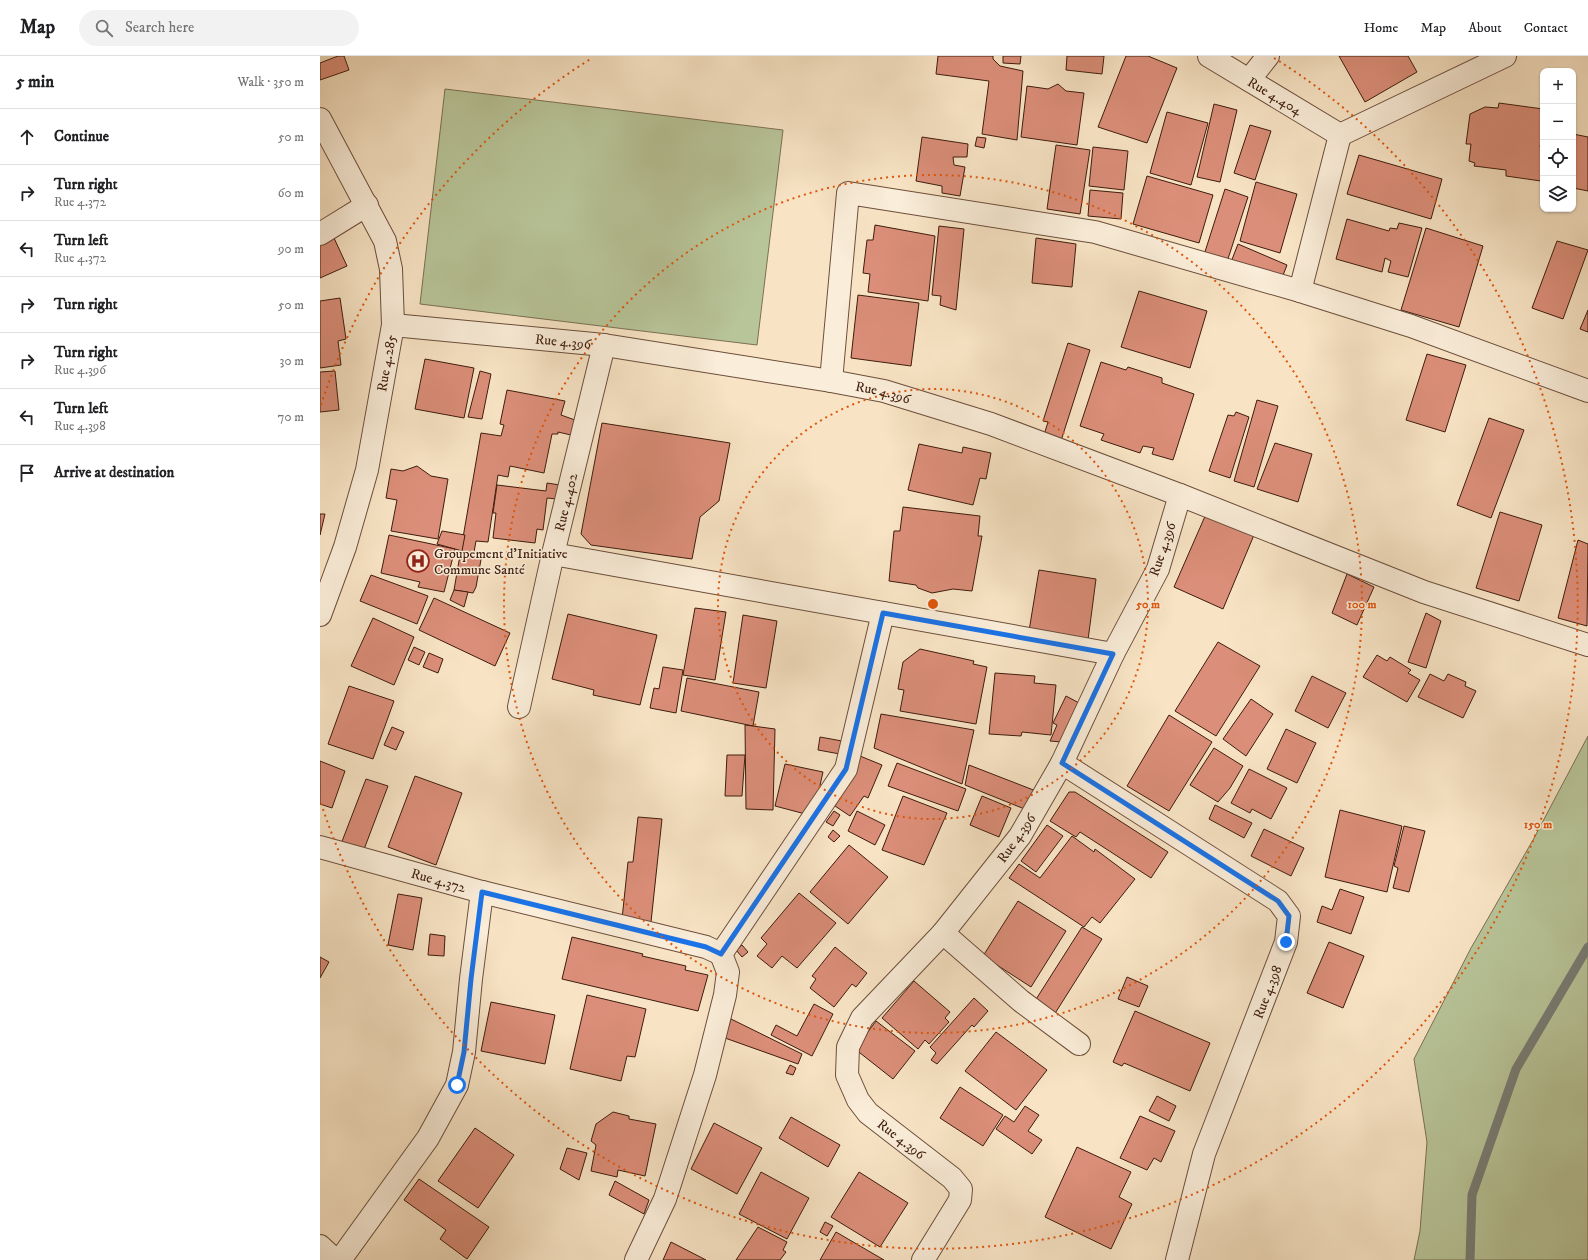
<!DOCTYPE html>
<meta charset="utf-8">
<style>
:root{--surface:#fff;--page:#f2f2f2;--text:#202124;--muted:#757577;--line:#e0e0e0}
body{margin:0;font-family:"IM FELL DW Pica",serif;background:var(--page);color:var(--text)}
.controls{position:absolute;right:12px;top:12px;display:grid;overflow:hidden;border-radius:8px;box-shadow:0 1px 3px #0004}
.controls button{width:36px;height:36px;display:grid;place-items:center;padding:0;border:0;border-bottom:1px solid var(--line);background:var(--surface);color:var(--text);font:20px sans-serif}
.stop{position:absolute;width:12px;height:12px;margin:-9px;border:3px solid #1a73e8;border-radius:50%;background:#fff}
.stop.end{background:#1a73e8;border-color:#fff;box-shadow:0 1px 4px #0008}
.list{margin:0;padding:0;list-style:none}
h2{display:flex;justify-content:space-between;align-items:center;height:52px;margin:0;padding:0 16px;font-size:17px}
h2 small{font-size:13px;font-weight:400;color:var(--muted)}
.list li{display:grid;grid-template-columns:26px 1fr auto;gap:12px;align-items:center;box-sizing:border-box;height:56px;padding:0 16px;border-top:1px solid var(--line)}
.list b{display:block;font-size:15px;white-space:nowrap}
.list p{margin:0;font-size:13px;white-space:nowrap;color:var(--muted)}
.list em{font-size:13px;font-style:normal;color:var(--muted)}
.icon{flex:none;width:22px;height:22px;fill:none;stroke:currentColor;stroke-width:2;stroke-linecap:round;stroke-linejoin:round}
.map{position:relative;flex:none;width:1268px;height:1204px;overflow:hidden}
header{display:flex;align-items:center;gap:24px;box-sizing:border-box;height:56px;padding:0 20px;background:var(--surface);border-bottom:1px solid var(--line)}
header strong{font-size:19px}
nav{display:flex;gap:22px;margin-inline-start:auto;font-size:14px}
.search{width:280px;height:36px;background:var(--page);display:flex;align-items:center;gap:10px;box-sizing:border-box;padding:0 14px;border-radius:22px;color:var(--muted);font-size:15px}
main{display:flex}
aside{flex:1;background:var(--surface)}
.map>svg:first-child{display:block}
.green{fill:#b8c599;stroke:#7b7053}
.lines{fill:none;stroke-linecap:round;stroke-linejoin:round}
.stream{stroke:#787d75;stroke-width:9}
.building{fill:#db8e79;stroke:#3e1c0d}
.street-casing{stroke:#6c4e3b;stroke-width:24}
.street{stroke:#faedd9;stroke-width:22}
.route{stroke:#1a73e8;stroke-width:5}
.ring{fill:none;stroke:#e0560c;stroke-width:2;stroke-dasharray:2 4}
.labels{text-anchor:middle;stroke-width:3;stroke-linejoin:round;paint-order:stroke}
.street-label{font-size:14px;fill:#3e1c0d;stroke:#faedd9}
.poi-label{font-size:14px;fill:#3e1c0d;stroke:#faedd9;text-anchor:start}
.centre{fill:#e0560c;stroke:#faedd9;stroke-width:2}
.ring-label{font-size:12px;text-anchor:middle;font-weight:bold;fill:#e0560c;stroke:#faedd9;stroke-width:3;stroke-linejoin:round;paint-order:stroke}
</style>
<header>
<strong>Map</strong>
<div class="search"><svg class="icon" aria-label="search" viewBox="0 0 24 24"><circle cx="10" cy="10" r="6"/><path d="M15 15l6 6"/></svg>Search here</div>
<nav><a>Home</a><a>Map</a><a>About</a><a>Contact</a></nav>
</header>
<main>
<aside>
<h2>5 min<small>Walk · 350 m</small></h2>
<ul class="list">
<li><svg class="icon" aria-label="ahead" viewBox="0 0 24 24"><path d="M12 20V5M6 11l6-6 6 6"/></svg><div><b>Continue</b></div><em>50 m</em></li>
<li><svg class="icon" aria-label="right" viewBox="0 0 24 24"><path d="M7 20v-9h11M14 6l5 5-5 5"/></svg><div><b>Turn right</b><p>Rue 4.372</p></div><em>60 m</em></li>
<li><svg class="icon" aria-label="left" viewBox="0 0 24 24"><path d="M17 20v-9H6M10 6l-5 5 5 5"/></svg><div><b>Turn left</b><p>Rue 4.372</p></div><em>90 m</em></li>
<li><svg class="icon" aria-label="right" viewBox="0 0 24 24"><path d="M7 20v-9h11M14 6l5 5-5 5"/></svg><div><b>Turn right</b></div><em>50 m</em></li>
<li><svg class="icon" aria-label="right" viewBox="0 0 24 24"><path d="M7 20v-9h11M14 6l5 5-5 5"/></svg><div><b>Turn right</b><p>Rue 4.396</p></div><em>30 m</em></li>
<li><svg class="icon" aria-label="left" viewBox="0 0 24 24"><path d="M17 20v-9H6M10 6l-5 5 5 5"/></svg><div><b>Turn left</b><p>Rue 4.398</p></div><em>70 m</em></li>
<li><svg class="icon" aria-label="arrive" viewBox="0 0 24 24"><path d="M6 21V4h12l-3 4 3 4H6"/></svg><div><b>Arrive at destination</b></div></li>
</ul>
</aside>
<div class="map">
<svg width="1268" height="1204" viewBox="0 0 1268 1204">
<rect width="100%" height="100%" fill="#f8e4c5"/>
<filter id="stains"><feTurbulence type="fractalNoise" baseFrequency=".005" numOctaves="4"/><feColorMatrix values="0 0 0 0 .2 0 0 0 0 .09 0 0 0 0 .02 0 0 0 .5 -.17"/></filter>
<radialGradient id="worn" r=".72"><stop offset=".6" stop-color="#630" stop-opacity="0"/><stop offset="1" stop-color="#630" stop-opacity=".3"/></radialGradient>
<!-- green -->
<g class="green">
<polygon points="125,33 463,74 437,289 100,248"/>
<polygon points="1268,680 1268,1204 1094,1204 1100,1175 1107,1086 1094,1003 1151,892 1213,784"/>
</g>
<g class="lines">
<!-- stream -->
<polyline class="stream" points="1150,1204 1152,1139 1196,1013 1268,891"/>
</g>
<!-- building -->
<g class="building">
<polygon points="18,0 24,0 29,14 0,24 0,7"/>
<polygon points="618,0 673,0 673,3 680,10 703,15 697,84 662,78 669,25 616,18"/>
<polygon points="683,0 701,0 700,8 683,7"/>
<polygon points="747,0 784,0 782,18 746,14"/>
<polygon points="806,0 828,0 857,12 827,87 778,71"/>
<polygon points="1019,0 1088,0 1097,16 1045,46"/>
<polygon points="738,28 746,35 764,37 757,89 701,81 707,30 728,33"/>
<polygon points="1179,47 1223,53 1223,86 1221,86 1220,91 1223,91 1221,125 1186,120 1186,114 1154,110 1155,107 1149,105 1151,88 1146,88 1150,58 1165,51 1178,52"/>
<polygon points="894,48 917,54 900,126 877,121"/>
<polygon points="847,56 888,67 871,129 830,117"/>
<polygon points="930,69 951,75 935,124 914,117"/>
<polygon points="1253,78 1268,81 1268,135 1253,132"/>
<polygon points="602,81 648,88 647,101 633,101 634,109 645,111 640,140 622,137 622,130 596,125"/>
<polygon points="657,81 666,82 664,92 655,90"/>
<polygon points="736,89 770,94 760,158 727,153"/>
<polygon points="773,91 808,95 804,134 769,130"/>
<polygon points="1039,99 1122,123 1111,163 1027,138"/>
<polygon points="827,120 893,139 879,187 813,168"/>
<polygon points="936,126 977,138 960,197 920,185"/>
<polygon points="905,133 928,141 906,209 883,202"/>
<polygon points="770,134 803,137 801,163 768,160"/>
<polygon points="1027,163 1069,175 1070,172 1077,173 1079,167 1102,172 1088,221 1068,216 1071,205 1065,202 1062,216 1016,203"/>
<polygon points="555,169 615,180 608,245 548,236 550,218 543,217 547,184 553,184"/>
<polygon points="619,170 644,173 636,254 620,249 621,240 612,239"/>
<polygon points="1106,172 1163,190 1139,271 1081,254"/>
<polygon points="14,182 27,210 0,222 0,189"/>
<polygon points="716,182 756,188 752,231 712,227"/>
<polygon points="1237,185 1268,194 1243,263 1212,252"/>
<polygon points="918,188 967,209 960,227 911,206"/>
<polygon points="819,235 887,255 870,312 801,291"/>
<polygon points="538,239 599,247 591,310 531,302"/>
<polygon points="20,242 26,283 18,285 21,309 0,312 0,245"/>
<polygon points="1268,254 1268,276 1260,273"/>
<polygon points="748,287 770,294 740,388 723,382 728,366 723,365"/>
<polygon points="1107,298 1146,309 1125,376 1086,364"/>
<polygon points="105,303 154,312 144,362 95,353"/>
<polygon points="781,306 806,314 808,311 842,322 842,327 874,338 853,404 832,398 834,392 823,390 820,397 781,384 784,378 760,370"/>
<polygon points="15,315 19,354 0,356 0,316"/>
<polygon points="160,315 171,318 162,363 148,361"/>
<polygon points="187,334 245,345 241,359 255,364 251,379 238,376 238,378 232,378 224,417 190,410 188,421 178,419 168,486 156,485 154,496 162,498 156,531 153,537 134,534 161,377 181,380 184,369 180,368"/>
<polygon points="937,344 958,350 934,431 914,425"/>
<polygon points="916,356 929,361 910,422 889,415 908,359 914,360"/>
<polygon points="1169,362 1204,374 1171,462 1137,449"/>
<polygon points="282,367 410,387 399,445 380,461 372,503 271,489 261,478"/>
<polygon points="955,387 992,398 978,446 937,433"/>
<polygon points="599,388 642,397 643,391 671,397 666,423 660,422 653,449 588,434"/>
<polygon points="97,410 111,420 128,423 118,483 71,475 77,444 66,442 71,413 83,415"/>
<polygon points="227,427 240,429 237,443 227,442 223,474 217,473 215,487 173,482 176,457 173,457 177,429 226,435"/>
<polygon points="583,451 660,460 658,480 662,480 652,535 633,533 612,537 598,532 596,529 569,525 574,475 580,475"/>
<polygon points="1180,456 1222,469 1199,545 1156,532"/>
<polygon points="0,458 5,458 0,479"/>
<polygon points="886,458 934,479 903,553 854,531"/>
<polygon points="122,475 145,479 142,495 117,488"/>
<polygon points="69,479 135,493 124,536 98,531 100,526 61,517"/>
<polygon points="1258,484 1268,488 1267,570 1238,562"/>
<polygon points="719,514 776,523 768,584 709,575"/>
<polygon points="1027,518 1054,531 1037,569 1012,557"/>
<polygon points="51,519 108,540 97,568 40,545"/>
<polygon points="134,534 148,536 144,551 130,544"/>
<polygon points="114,542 190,577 175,610 99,574"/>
<polygon points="375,552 406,556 395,624 363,619"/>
<polygon points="1106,557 1121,565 1106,612 1088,606"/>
<polygon points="248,558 337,579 320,649 273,639 274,634 232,623"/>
<polygon points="423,559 457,565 446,632 413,627"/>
<polygon points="53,562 94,581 74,629 31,610"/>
<polygon points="898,586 940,610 896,680 855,655"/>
<polygon points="94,591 105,596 99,609 88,604"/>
<polygon points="600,593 654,605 653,608 667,611 656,668 580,655 584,634 578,633 583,606"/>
<polygon points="109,597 123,603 118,617 103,611"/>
<polygon points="1057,599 1067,605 1070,601 1091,614 1088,617 1100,624 1087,646 1043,621"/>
<polygon points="343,611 363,614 356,657 330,652 334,632 339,633"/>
<polygon points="675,617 715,620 714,627 736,629 731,679 702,676 701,680 669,678"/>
<polygon points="1110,618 1124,625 1128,618 1146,626 1145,630 1156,635 1143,662 1098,641"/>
<polygon points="992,620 1026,637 1008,672 975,655"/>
<polygon points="367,622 439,636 433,670 361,655"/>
<polygon points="29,630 74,645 53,703 8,688"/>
<polygon points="746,640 761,648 742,686 730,685 737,669 733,667"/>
<polygon points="931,643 953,658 926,700 903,683"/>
<polygon points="561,658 654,674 642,728 554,692"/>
<polygon points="849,659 892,686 849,755 807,730"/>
<polygon points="425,669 455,673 453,754 426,753"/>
<polygon points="72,671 84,676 76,694 64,689"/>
<polygon points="966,673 996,687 977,727 947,713"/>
<polygon points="500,681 522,685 520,698 498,694"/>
<polygon points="894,692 923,710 910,732 898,746 870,729"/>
<polygon points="407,699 425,699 422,740 405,740"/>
<polygon points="540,700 562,709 548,742 544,740 530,760 515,750"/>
<polygon points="0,705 25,715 12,752 0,748"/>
<polygon points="577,707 646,733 638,755 568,730"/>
<polygon points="465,708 503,716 493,760 455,750"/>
<polygon points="649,709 716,735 707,754 645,729"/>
<polygon points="929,713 967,732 951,763 932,753 930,757 911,747"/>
<polygon points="95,720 142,737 116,809 68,791"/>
<polygon points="46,723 68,730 43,796 21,788"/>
<polygon points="749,736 755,736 848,796 831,822 760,776 756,781 730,765"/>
<polygon points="583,740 627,757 604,809 562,794"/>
<polygon points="662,740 691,752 679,781 650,769"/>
<polygon points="895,749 932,767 924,782 889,763"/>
<polygon points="1020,754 1082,770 1067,836 1005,821"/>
<polygon points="514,755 520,759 513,770 506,766"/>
<polygon points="537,755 565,769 555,789 528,775"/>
<polygon points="318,761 342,763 331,866 302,863 308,806 313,806"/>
<polygon points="727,769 743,780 716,816 701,805"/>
<polygon points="1084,770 1105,775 1089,836 1073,832 1078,812 1074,810"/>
<polygon points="944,773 984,792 971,820 931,800"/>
<polygon points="513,774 520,780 514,786 508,781"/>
<polygon points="752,780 774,796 775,793 815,823 780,867 772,861 764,871 689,822 699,808 720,822"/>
<polygon points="529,789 568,821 528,868 490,836"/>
<polygon points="1020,833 1044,841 1031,878 997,866 1002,850 1012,854"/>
<polygon points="479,837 516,867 477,912 462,900 452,912 437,900 447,888 441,882"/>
<polygon points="78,838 102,842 93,894 68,889"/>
<polygon points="698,845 746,875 711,931 663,900"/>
<polygon points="762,871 782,883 734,959 713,948"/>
<polygon points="110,878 125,880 124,900 108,899"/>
<polygon points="252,881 323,898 322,900 366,910 365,914 388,919 378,955 242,923"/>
<polygon points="1009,886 1044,900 1023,952 987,937"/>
<polygon points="422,889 428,896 422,901 416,894"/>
<polygon points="515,891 547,917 536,931 532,928 514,951 490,932 496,923 492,920"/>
<polygon points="0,901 9,906 0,922"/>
<polygon points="807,921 828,930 819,951 798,943"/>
<polygon points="594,925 630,956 625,962 629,966 609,988 605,984 598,993 562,962"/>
<polygon points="267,939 326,953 315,1001 307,1000 301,1025 250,1013"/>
<polygon points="654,942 668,955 654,971 652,969 617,1008 611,1004 616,997 610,991"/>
<polygon points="171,946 235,959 225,1008 161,995"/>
<polygon points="494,948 513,958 492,1000 451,979 456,969 477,980"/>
<polygon points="815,955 890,987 870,1035 804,1007 802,1010 793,1006"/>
<polygon points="411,963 482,998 478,1008 405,982"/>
<polygon points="556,965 595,995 573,1023 535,993"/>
<polygon points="676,976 727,1014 696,1054 645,1015"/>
<polygon points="470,1009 476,1012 473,1019 466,1017"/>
<polygon points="640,1031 683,1059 663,1090 620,1062"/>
<polygon points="837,1040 856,1050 849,1065 829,1055"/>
<polygon points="705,1050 719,1059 708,1075 722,1084 712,1098 676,1073 685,1060 694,1066"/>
<polygon points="293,1056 309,1060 309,1063 336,1068 325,1120 298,1114 297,1121 271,1115 276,1089 271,1085 276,1068"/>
<polygon points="820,1060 855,1075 841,1106 834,1102 827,1114 800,1102"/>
<polygon points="471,1061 520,1089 508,1111 459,1082"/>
<polygon points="394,1067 442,1092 417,1138 371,1113"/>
<polygon points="155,1072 194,1099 158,1152 118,1125"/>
<polygon points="757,1091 811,1116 799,1141 812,1148 791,1193 725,1161"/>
<polygon points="247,1092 267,1097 259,1124 240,1113"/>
<polygon points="441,1116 489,1142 467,1183 419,1158"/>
<polygon points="539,1116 588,1147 560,1191 511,1161"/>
<polygon points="99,1123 169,1171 147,1203 120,1183 126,1174 84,1144"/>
<polygon points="295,1125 329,1144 324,1158 289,1139"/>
<polygon points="505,1166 513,1170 507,1180 500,1176"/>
<polygon points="438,1171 467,1186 463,1194 466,1196 460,1204 416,1204"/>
<polygon points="516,1176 564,1204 500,1204"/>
<polygon points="351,1186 386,1204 343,1204"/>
</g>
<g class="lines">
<!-- street casing -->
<g class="street-casing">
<g id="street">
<path id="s1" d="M 889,0 L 1020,79"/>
<polyline points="929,24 948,0"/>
<polyline points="0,63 65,185 71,213 73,269 47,414 25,491 0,559"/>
<polyline points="1020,79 1185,0"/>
<polyline points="0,178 47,149"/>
<polyline points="980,235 1020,79"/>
<path id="s2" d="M 73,269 L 284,289 L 511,325 L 564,335 L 671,368 L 860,439 L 838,513 L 793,598 L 742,707 L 700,780 L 623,877 L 542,962 L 528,991 L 527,1019 L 538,1044 L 548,1057 L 632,1122 L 641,1133 L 640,1144 L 603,1204"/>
<polyline points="511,325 528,137 775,176 980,235 1091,270 1268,335"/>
<polyline points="860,439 1104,536 1268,589"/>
<polyline points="233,498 793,598"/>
<path id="s3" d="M 199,651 L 233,498 L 284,289"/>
<polyline points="742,707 958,845 969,860 966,886 884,1098 857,1204"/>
<path id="s4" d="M 0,791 L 162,836 L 386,891 L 401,898 L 526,713 L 563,557"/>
<polyline points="623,877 701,945 759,988"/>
<polyline points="0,1190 15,1204"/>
<polyline points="20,1204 108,1082 137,1029 144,996 151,923 162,836"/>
<polyline points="316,1204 345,1143 385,1019 405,939 408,916 401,898"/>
</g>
</g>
<!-- street -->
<use href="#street" class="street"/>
</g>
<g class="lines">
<!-- route -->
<polyline class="route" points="137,1029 144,996 151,923 162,836 386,891 401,898 526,713 563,557 793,598 742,707 958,845 969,860 966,886"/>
</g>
<!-- distance rings -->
<g class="ring">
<circle cx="613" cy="548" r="215"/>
<circle cx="613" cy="548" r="429"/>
<path d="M1 349A644 644 0 0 1 272 2M954 2A644 644 0 1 1 1 747"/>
</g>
<!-- icons -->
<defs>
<g id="hospital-ring" transform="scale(1.15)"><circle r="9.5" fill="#faedd9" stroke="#8f2418" stroke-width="1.5"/><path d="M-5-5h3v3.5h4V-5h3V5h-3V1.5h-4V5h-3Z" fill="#8f2418"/></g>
</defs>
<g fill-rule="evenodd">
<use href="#hospital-ring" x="98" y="505"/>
</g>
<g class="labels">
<!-- street labels -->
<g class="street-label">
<text dy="5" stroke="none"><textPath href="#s1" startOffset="77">Rue 4.404</textPath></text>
<text dy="5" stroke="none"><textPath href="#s2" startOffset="171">Rue 4.396</textPath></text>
<text transform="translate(66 307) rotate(-80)" y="5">Rue 4.285</text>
<text dy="5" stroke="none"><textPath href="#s2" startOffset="495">Rue 4.396</textPath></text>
<text dy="5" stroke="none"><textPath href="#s3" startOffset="210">Rue 4.402</textPath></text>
<text transform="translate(842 493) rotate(-71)" y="5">Rue 4.396</text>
<text transform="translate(696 782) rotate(-55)" y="5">Rue 4.396</text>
<text dy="5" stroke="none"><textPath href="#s4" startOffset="123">Rue 4.372</textPath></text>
<text transform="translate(947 936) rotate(-69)" y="5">Rue 4.398</text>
<text dy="5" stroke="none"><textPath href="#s2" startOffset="1575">Rue 4.396</textPath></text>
</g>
<!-- poi labels -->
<g class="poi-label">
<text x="114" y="502">Groupement d'Initiative<tspan x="114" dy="16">Commune Santé</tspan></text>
</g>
</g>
<circle cx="613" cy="548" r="6" class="centre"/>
<g class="ring-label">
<text x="828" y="552">50 m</text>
<text x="1042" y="552">100 m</text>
<text x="1218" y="772">150 m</text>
</g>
<rect width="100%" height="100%" filter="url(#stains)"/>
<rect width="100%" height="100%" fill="url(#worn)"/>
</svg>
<div class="controls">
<button>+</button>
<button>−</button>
<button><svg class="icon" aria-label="locate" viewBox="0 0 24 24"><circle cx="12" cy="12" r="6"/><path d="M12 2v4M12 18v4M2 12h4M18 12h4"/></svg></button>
<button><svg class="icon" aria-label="layers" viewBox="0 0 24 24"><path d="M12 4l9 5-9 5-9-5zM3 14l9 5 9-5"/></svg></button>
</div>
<div class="stop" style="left:137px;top:1029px"></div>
<div class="stop end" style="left:966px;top:886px"></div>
</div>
</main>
